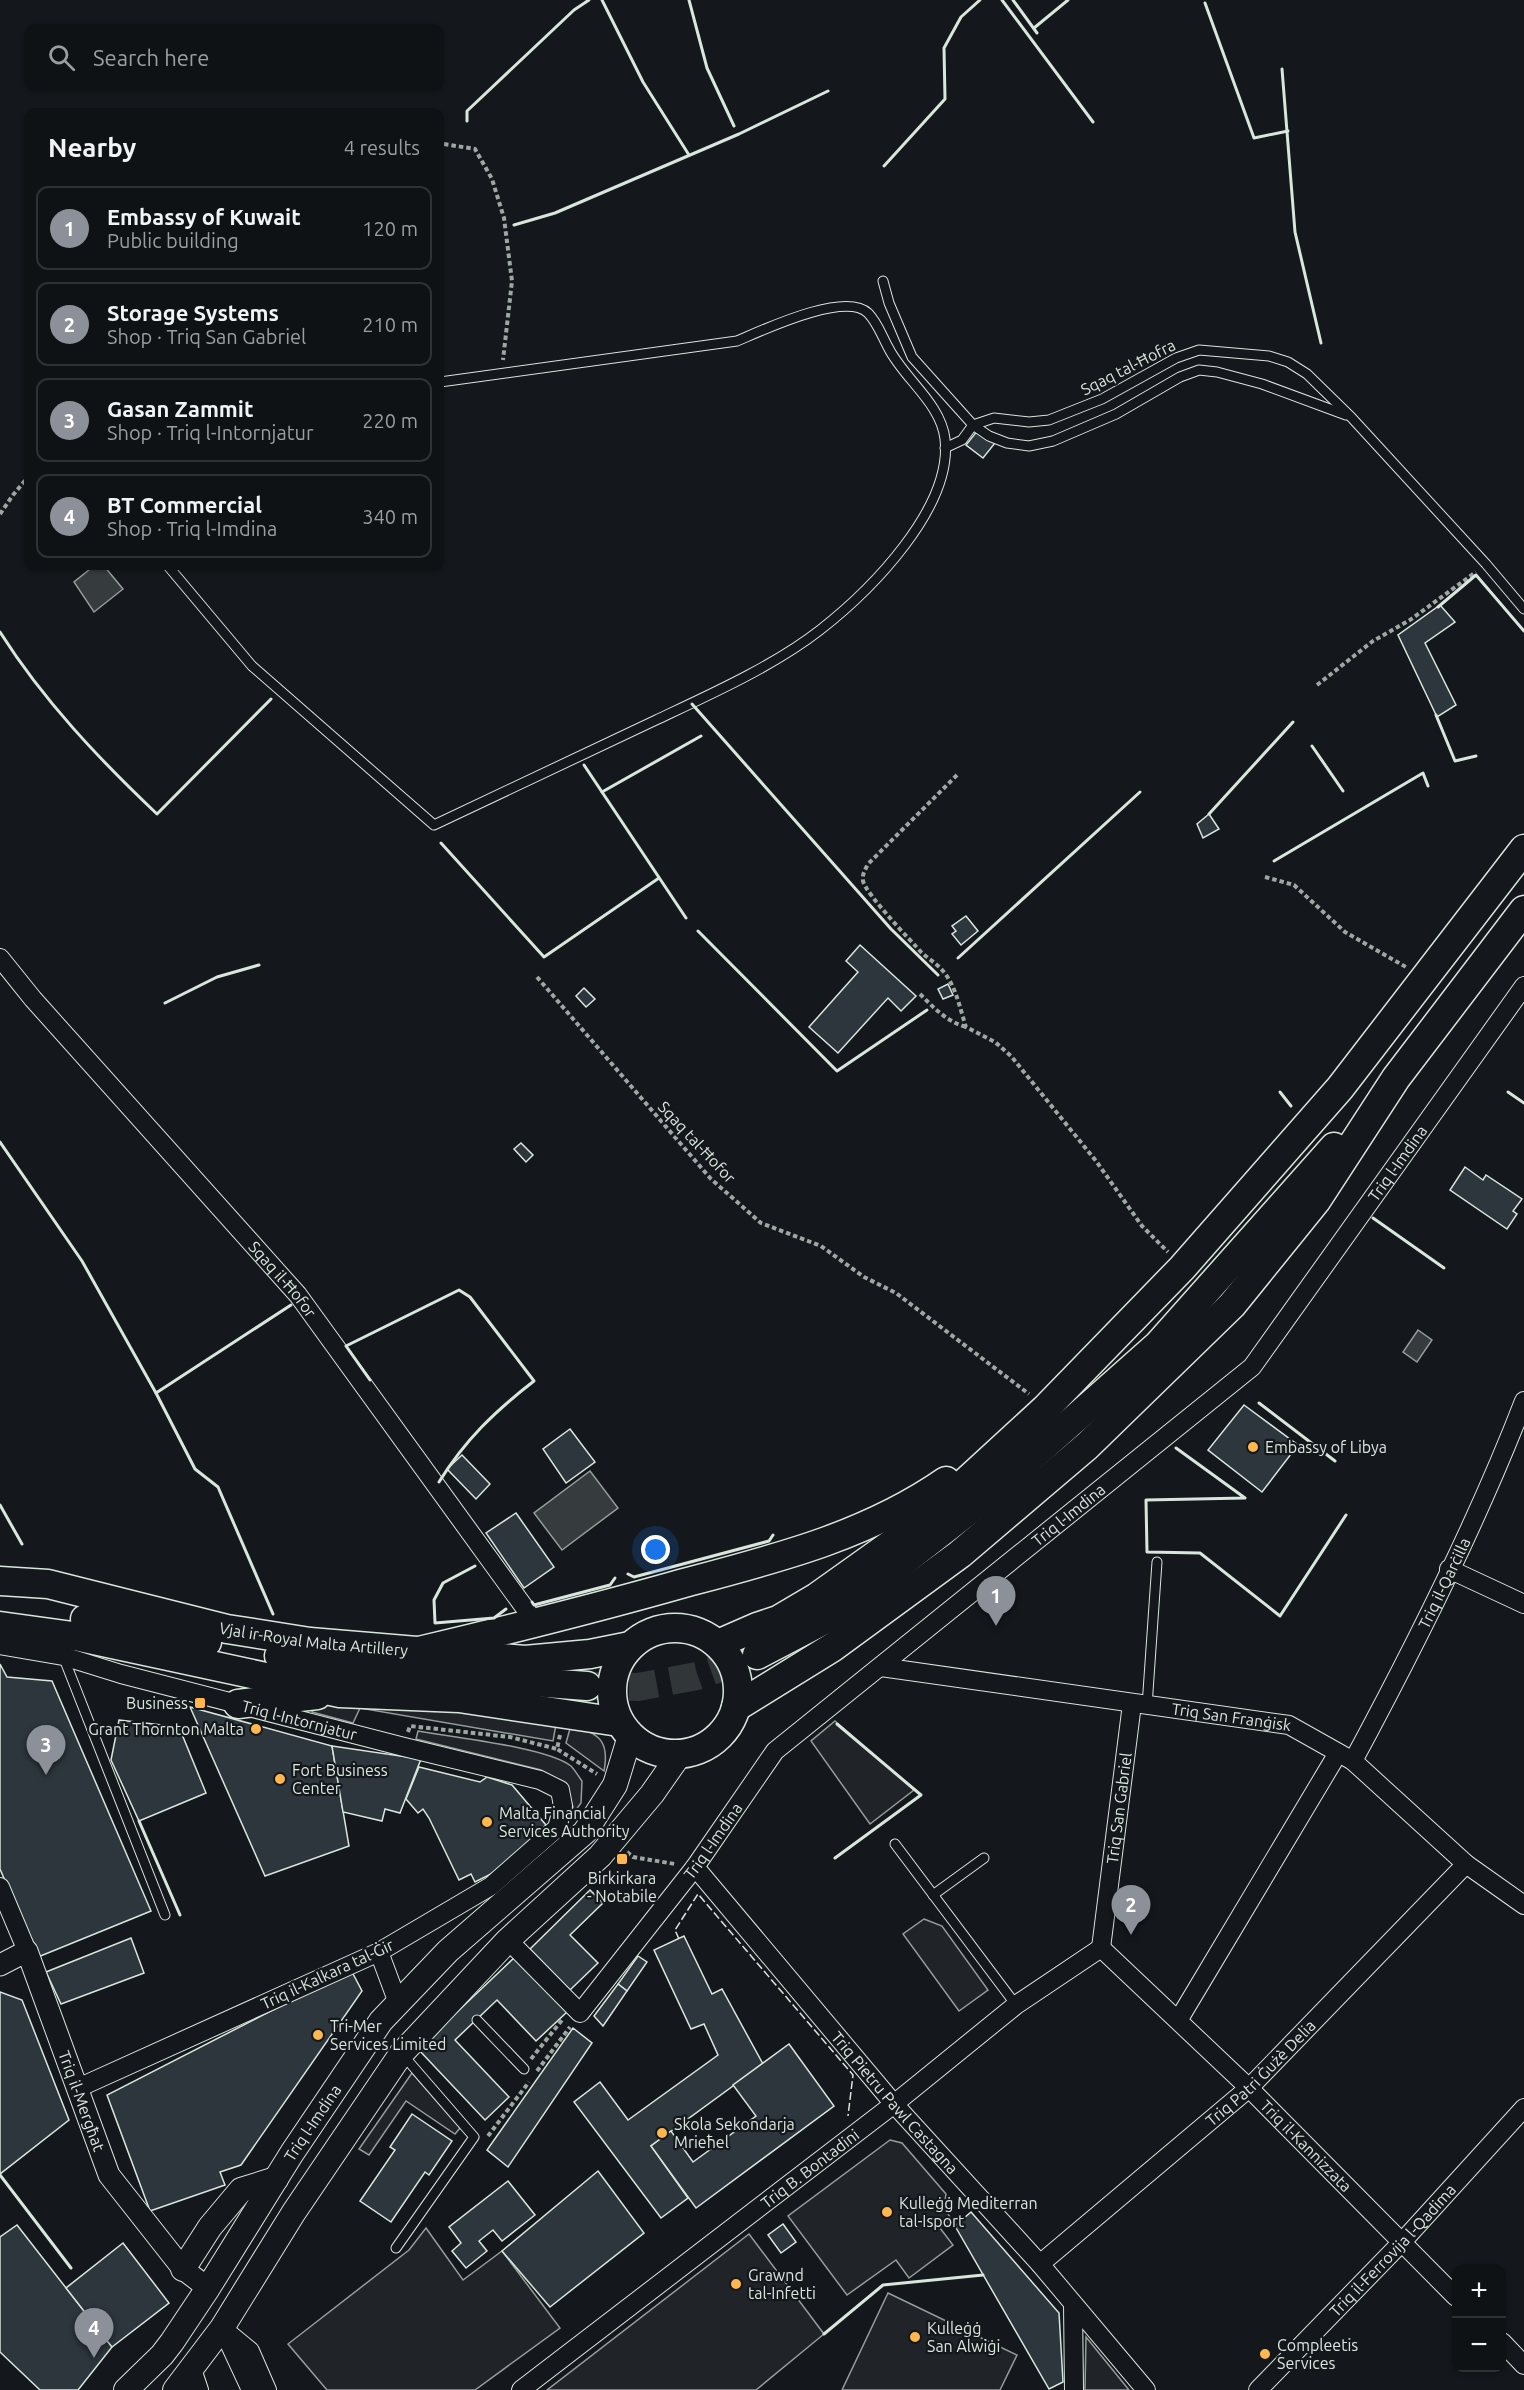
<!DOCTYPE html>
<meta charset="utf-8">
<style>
:root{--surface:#0f1215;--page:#1d2022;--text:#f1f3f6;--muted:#9b9ea0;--line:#2f3234;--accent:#8c9099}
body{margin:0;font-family:Ubuntu,sans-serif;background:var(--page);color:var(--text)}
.controls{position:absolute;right:18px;bottom:18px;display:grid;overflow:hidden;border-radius:12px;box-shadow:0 2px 4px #0004}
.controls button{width:54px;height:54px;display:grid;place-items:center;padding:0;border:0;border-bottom:2px solid var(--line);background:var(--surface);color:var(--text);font:30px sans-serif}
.you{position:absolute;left:656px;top:1550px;width:21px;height:21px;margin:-15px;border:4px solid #fff;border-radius:50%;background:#1a73e8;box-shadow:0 0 0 9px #1a73e833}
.badge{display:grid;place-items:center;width:39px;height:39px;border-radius:50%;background:var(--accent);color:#fff;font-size:20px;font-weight:700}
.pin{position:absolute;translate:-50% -50px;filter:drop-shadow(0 2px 3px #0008)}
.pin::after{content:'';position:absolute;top:32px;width:21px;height:18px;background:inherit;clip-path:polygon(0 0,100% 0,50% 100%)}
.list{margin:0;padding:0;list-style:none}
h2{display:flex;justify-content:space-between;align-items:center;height:78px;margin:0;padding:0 24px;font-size:26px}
h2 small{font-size:20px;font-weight:400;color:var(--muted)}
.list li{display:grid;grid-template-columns:39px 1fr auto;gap:18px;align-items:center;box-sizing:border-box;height:84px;margin:0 12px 12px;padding:0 12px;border:2px solid var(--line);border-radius:12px}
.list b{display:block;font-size:22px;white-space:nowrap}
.list p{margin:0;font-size:20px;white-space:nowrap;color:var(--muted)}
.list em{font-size:20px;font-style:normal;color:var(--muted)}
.icon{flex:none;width:33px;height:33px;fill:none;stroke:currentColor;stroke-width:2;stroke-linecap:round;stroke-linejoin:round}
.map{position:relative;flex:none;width:1524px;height:2390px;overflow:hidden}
.search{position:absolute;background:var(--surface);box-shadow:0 2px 4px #0004;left:24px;top:24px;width:420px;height:66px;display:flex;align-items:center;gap:15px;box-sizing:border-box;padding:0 21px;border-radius:12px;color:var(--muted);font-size:22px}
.panel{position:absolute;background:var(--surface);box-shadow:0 2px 4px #0004;left:24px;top:108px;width:420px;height:462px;border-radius:12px}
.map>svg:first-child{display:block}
.green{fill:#202428;stroke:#939e99;stroke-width:1.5}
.water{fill:#363b3e;stroke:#939e99;stroke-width:1.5}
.building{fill:#2c363c;stroke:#d8e6dc;stroke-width:1.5}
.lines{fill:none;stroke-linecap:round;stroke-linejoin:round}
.trunk-tunnel{stroke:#313739;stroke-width:28;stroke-dasharray:28 14;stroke-linecap:butt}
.service-casing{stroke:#d8e6dc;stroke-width:11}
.minor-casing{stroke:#d8e6dc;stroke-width:20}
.tertiary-casing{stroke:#d8e6dc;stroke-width:23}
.secondary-casing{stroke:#d8e6dc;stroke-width:26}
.trunk-casing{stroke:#d8e6dc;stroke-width:31}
.path{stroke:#9da8a2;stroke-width:4;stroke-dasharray:4.5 3;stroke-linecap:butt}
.service{stroke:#14181c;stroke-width:9}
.minor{stroke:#14181c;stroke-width:18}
.tertiary{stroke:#14181c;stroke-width:21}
.secondary{stroke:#14181c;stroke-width:24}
.trunk{stroke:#14181c;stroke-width:28}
.fence{stroke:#d8e6dc;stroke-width:1.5;stroke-dasharray:8 3;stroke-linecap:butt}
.wall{stroke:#d8e6dc;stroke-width:3}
.poi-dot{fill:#ffb74d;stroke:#14181c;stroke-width:2}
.labels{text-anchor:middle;stroke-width:4.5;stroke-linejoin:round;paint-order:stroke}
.street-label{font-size:16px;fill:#d8e6dc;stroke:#14181c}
.poi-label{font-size:16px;fill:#d8e6dc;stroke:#14181c;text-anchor:start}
</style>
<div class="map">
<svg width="1524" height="2390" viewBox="0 0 1524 2390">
<rect width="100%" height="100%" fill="#14181c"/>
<!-- green -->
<g class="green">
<polygon points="359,1702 557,1719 553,1741 360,1708 353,1723 312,1712 313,1706"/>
<polygon points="835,1721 914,1790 870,1824 811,1741"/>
<path d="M 571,1725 C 598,1733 610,1740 604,1771 L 566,1743 Z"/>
<path d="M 418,1731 C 451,1737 547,1747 571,1766 C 575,1770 578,1776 582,1781 L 581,1803 L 564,1826 L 573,1807 L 566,1787 L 541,1770 L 416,1739 Z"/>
<polygon points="924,1919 942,1926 988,1990 959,2011 903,1934"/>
<polygon points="412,2073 460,2128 455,2134 406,2101 369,2155 359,2149"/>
<polygon points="890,2140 902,2143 946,2194 944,2207 951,2219 940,2228 953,2245 909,2278 896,2260 847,2295 788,2216"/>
<polygon points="426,2228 463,2280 502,2251 560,2328 475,2390 327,2390 288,2344 409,2250"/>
<polygon points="749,2234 824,2334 756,2390 547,2390"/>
<polygon points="888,2293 1017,2355 1000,2390 842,2390"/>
<polygon points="1086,2337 1129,2390 1085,2390"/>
</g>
<!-- water -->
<g class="water">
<polygon points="94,566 104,566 123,589 94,612 74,582"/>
<polygon points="1418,1330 1432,1340 1417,1362 1403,1352"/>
<polygon points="590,1471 618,1508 562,1550 534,1513"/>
</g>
<!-- building -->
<g class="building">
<polygon points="978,430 995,443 983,458 966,445"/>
<polygon points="1440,605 1455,622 1425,643 1456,705 1437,717 1398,635"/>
<polygon points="1209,814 1219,829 1203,838 1197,824"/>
<polygon points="966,916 978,931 961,945 952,934 956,931 952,926"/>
<polygon points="860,945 916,996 901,1011 888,998 838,1053 809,1027 858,972 846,961"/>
<polygon points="948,984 953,995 943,999 938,989"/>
<polygon points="584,988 595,999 586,1007 576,996"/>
<polygon points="521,1143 533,1155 526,1162 514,1149"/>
<polygon points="1465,1167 1483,1180 1486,1175 1522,1199 1513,1211 1517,1214 1507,1229 1450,1190"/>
<polygon points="1244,1405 1298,1445 1262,1492 1208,1450"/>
<polygon points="570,1429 595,1462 566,1483 543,1449"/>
<polygon points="462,1455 490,1484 476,1499 447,1469"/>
<polygon points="516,1513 554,1567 524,1588 486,1533"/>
<polygon points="0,1664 7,1677 52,1681 151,1911 38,1957 0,1869"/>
<polygon points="190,1707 332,1746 349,1846 265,1876"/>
<polygon points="119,1720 179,1727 206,1793 139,1821 111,1760"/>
<polygon points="332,1746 421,1759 400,1813 385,1809 382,1821 343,1812"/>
<polygon points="419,1767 480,1782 487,1777 512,1785 546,1825 497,1871 475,1882 471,1874 459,1880 429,1818 423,1809 418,1813 406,1799"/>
<polygon points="590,1890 603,1903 570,1935 598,1963 570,1990 530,1949"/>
<polygon points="684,1936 712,1994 722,1989 763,2064 651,2146 688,2198 661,2218 574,2102 600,2082 628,2120 718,2055 704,2024 691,2029 654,1950"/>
<polygon points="131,1938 144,1973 61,2004 46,1972"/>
<polygon points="638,1956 647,1962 627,1991 618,1984"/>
<polygon points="515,1957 567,2012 536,2041 497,2000 455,2040 509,2097 485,2120 418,2049"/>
<polygon points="351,1970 362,1991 241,2165 220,2172 225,2185 150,2211 107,2095"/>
<polygon points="618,1984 627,1991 603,2026 594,2016"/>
<polygon points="0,1992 22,2000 69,2120 0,2174"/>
<polygon points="573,2028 592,2043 508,2167 487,2150"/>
<polygon points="789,2044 834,2106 696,2208 651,2146 671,2131 693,2162 756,2116 733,2085"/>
<polygon points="412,2114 452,2141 429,2175 425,2172 391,2222 360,2201 395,2150 390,2147"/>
<polygon points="598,2171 644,2233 550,2307 502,2251"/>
<polygon points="508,2181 535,2215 502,2241 493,2230 479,2241 487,2251 466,2268 452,2251 461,2243 449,2227"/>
<polygon points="971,2212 1059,2313 1063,2382 1049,2389 955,2226"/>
<polygon points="783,2224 796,2242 781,2253 768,2235"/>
<polygon points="17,2225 112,2347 78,2390 40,2390 0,2352 0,2237"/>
<polygon points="123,2243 169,2303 112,2347 66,2288"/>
</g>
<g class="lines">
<!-- trunk-tunnel -->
<polyline class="trunk-tunnel" points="587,1686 638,1687 697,1676 757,1655"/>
<!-- service casing -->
<g class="service-casing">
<g id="service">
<polyline points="883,281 889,303 912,357 973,425 989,436 1007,443 1029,446 1053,441 1116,414 1180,377 1199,370 1217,372 1262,384 1346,415"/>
<polyline points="945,448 962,440 973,425 994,418 1029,422 1049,420 1102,399 1176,358 1199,350 1269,356 1288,362 1307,374 1351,417 1486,564 1524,609"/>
<path d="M 168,566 L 252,666 L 434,825 C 508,790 582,755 656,720 C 709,695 774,666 820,630 C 870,591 953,508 945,439 C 941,403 903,378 888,347 C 882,336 877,322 868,313 C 845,291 763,330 737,341 L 440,382"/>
<polyline points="63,1656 165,1915"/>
<polyline points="1147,1706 1157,1562"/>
<polyline points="895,1844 1016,2005"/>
<polyline points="933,1895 984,1858"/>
<polyline points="477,2020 524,2069"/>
<polyline points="396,2248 474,2137 403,2055"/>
</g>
</g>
<!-- minor casing -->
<g class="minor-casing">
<g id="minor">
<path id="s1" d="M 0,958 L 33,999 L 298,1295 L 527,1611 L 531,1625"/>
<polyline points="1449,1569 1524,1604"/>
<path id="s2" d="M 0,1645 L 63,1656 L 121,1674 L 404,1747 L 540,1780 L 560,1790 L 563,1806 L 557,1828 L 491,1886 L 379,1952 L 78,2088"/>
<path id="s3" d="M 881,1667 L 1289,1725 L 1353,1761 L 1466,1864 L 1524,1905"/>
<path id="s4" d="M 1353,1761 C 1415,1646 1477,1523 1524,1401"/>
<path id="s5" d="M 695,1867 L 894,2104 L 1040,2264 L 1146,2390"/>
<polyline points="0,1887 27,1951"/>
<path id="s6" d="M 508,1940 L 580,2013 L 695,1867 L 775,1751 L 1252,1367 L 1524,986"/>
<path id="s7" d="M 1101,1948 L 1249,2088 L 1456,2297"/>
<path id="s8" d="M 1101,1948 L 1132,1704"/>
<polyline points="379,1952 398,2003"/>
<polyline points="1179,2019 1338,1753"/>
<path id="s9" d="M 1040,2264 L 1249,2088 L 1466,1864"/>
<polyline points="1073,2304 1074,2390"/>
<polyline points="222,2328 250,2351 267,2390"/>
<polyline points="224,2332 251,2390"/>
<polyline points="1502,2342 1524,2365"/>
<polyline points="192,2369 199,2390"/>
<path id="s10" d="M 521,2390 L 894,2104 L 1016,2005 L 1101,1948"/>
<path id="s11" d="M 1258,2390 L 1402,2242 L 1524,2108"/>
</g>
</g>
<!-- tertiary casing -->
<g class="tertiary-casing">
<g id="tertiary">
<path id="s12" d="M 0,1965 L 27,1951 L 109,2175 L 183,2269 L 208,2288"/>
</g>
</g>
<!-- secondary casing -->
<g class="secondary-casing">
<g id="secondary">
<polyline points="183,2269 210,2227 241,2190 276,2179"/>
<path id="s13" d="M 126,2390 L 162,2355 L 172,2342 L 208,2288 L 292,2153 L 381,2021 L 448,1951 L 585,1832 L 615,1785 L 630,1736"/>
<polyline points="175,2390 222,2328 294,2212 401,2054 508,1940 600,1856 652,1794 680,1754"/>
</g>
</g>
<!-- trunk casing -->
<g class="trunk-casing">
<g id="trunk">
<path id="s14" d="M 0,1581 L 48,1584 L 227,1629 L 310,1642 L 525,1660 L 590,1654 L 630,1646"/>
<polyline points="85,1619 207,1642"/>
<polyline points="0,1626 80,1637 340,1693 459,1698 619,1722"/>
<circle cx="675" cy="1691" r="63"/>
<polyline points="718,1644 757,1627 778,1620 817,1597 897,1540 946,1500 1045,1409 1182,1268 1340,1088 1524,849"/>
<path d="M 419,1651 C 508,1630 596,1608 684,1583 C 775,1559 867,1536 946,1481"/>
<polyline points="757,1655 822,1621 872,1586 991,1493 1158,1345 1334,1147"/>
<polyline points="279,1656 343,1668 587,1686"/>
<polyline points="238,1704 317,1695"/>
<polyline points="736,1707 833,1647 960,1554 1087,1446 1232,1305 1316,1201 1396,1078 1524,910"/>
</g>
</g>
<!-- path -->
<g class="path">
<polyline points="444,144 475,149 492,179 504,218 512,281 503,360"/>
<polyline points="0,514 13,495 28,477"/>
<polyline points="1317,685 1373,641 1410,620 1476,572"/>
<path d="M 957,775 L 868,864 C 865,870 862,874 863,881 C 866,894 911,941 922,953 C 929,959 937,964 943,971 C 956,986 960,1009 966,1027 L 995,1042 L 1011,1056 L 1096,1161 L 1142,1226 L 1168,1252"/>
<polyline points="1265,877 1294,885 1345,932 1406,967"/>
<polyline points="537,977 711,1179 761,1223 821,1246 864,1277 896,1293 1029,1394"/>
<path d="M 920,994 C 934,1008 946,1021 966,1027"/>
<polyline points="408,1732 410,1726 510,1737 557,1749"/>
<polyline points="560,1735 557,1749 597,1774"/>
<polyline points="627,1852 633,1857 675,1864"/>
<polyline points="531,2059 562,2020"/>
<polyline points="537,2071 570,2027"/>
<polyline points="488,2136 529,2082"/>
</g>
<!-- service -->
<use href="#service" class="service"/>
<!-- minor -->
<use href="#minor" class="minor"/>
<!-- tertiary -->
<use href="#tertiary" class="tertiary"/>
<!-- secondary -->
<use href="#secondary" class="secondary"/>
<!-- trunk -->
<use href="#trunk" class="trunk"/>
<!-- fence -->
<polyline class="fence" points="679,1939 675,1930 698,1894 853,2075 848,2116"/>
<!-- wall -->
<g class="wall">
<polyline points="602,0 643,82 689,155"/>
<polyline points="689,0 707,68 734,126"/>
<polyline points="1002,0 1093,122"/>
<polyline points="1013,0 1037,33"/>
<polyline points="1205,3 1254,138 1288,131"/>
<polyline points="1034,28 1068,0"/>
<polyline points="1282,69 1295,232 1321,343"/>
<polyline points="467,121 467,111 574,10 589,0"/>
<polyline points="884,166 945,99 944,48 961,17 980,0"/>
<polyline points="514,225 555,213 739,134 828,91"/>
<polyline points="1438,607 1476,575 1524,631"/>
<path d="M 0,632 C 43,700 99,759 157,814 L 271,699"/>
<polyline points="692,704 891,929 938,975"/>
<polyline points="1436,715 1455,761 1476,756"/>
<polyline points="1312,746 1343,791"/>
<polyline points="584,765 686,918"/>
<polyline points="602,792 701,736"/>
<polyline points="1209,814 1293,722"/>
<polyline points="441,843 544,957 659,878"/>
<polyline points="1274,861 1423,773 1428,786"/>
<polyline points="698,931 837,1071 927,1010"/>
<polyline points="958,958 1140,792"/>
<polyline points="165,1003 217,977 259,965"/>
<polyline points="1280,1092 1291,1106"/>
<polyline points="1508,1092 1524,1103"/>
<polyline points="0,1142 82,1261 156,1393 195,1469 218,1487 273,1614"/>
<polyline points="1373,1218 1444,1268"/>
<path d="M 370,1380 L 346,1346 L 459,1290 L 470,1297 L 534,1381 C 495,1411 465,1440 439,1482"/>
<polyline points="156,1393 291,1305"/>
<polyline points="1259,1403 1335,1461"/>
<polyline points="1176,1448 1245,1498 1146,1500 1147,1552 1200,1553 1280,1616 1346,1515"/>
<polyline points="0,1505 22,1544"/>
<polyline points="475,1566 443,1583 434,1600 435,1623 494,1618 506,1609"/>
<polyline points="628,1574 634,1577 769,1541 773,1535"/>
<polyline points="532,1602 534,1605 610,1585 615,1578"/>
<polyline points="139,1821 180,1915"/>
<polyline points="835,1858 921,1795 837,1724"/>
<polyline points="0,2175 71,2268"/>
<polyline points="824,2334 883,2285 983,2275"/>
</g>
</g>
<!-- markers -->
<g class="poi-dot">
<circle cx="1253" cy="1447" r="6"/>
<rect x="194" y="1697" width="12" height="12" rx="3"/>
<circle cx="256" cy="1729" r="6"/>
<circle cx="280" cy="1779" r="6"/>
<circle cx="487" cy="1822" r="6"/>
<rect x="616" y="1853" width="12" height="12" rx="3"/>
<circle cx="318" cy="2035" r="6"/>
<circle cx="662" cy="2133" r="6"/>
<circle cx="887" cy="2212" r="6"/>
<circle cx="736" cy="2284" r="6"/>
<circle cx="915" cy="2337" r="6"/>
<circle cx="1265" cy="2354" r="6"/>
</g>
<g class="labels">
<!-- street labels -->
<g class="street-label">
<text transform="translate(1128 367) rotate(-27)" y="6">Sqaq tal-Ħofra</text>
<text transform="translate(697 1142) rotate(47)" y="6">Sqaq tal-Ħofor</text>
<text dy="6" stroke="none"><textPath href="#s6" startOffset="1292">Triq l-Imdina</textPath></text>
<text dy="6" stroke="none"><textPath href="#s1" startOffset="428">Sqaq il-Ħofor</textPath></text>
<text dy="6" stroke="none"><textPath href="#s6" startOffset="806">Triq l-Imdina</textPath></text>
<text dy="6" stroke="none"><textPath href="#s4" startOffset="200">Triq il-Qarċilla</textPath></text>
<text dy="6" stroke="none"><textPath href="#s14" startOffset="320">Vjal ir-Royal Malta Artillery</textPath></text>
<text dy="6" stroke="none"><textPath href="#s2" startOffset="309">Triq l-Intornjatur</textPath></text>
<text dy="6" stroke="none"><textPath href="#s3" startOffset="354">Triq San Franġisk</textPath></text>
<text dy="6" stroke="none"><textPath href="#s8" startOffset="141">Triq San Gabriel</textPath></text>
<text dy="6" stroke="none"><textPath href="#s6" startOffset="320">Triq l-Imdina</textPath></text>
<text transform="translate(327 1974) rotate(-25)" y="6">Triq il-Kalkara tal-Ġir</text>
<text dy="6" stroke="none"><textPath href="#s9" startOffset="292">Triq Patri Ġużè Delia</textPath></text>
<text dy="6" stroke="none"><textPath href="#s12" startOffset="190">Triq il-Mergħat</textPath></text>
<text dy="6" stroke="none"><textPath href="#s5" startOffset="309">Triq Pietru Pawl Castagna</textPath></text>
<text dy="6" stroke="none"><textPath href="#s13" startOffset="327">Triq l-Imdina</textPath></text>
<text dy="6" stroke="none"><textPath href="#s7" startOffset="285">Triq il-Kannizzata</textPath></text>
<text dy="6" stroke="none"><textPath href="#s10" startOffset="364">Triq B. Bontadini</textPath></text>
<text dy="6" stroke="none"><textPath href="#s11" startOffset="194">Triq il-Ferrovija l-Qadima</textPath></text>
</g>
<!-- poi labels -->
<g class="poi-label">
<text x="1265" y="1453">Embassy of Libya</text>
<text x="188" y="1709" text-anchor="end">Business</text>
<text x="244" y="1735" text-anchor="end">Grant Thornton Malta</text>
<text x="292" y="1776">Fort Business<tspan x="292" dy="18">Center</tspan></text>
<text x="499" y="1819">Malta Financial<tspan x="499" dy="18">Services Authority</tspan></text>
<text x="622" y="1884" text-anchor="middle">Birkirkara<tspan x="622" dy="18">- Notabile</tspan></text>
<text x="330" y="2032">Tri-Mer<tspan x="330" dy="18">Services Limited</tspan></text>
<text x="674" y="2130">Skola Sekondarja<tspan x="674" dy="18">Mrieħel</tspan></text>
<text x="899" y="2209">Kulleġġ Mediterran<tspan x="899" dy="18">tal-Isport</tspan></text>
<text x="748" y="2281">Grawnd<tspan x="748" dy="18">tal-Infetti</tspan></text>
<text x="927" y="2334">Kulleġġ<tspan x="927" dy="18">San Alwiġi</tspan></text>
<text x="1277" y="2351">Compleetis<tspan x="1277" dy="18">Services</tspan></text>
</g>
</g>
</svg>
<div class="controls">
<button>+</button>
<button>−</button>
</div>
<div class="you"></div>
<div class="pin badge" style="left:996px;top:1626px">1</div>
<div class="pin badge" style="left:1131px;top:1935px">2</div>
<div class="pin badge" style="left:46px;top:1775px">3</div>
<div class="pin badge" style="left:94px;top:2358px">4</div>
<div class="search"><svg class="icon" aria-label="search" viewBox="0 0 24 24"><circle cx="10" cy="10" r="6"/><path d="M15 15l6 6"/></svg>Search here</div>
<section class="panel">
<h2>Nearby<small>4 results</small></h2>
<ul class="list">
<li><span class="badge">1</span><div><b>Embassy of Kuwait</b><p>Public building</p></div><em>120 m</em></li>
<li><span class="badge">2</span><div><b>Storage Systems</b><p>Shop · Triq San Gabriel</p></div><em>210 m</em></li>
<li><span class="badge">3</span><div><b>Gasan Zammit</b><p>Shop · Triq l-Intornjatur</p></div><em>220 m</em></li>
<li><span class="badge">4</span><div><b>BT Commercial</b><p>Shop · Triq l-Imdina</p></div><em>340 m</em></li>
</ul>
</section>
</div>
